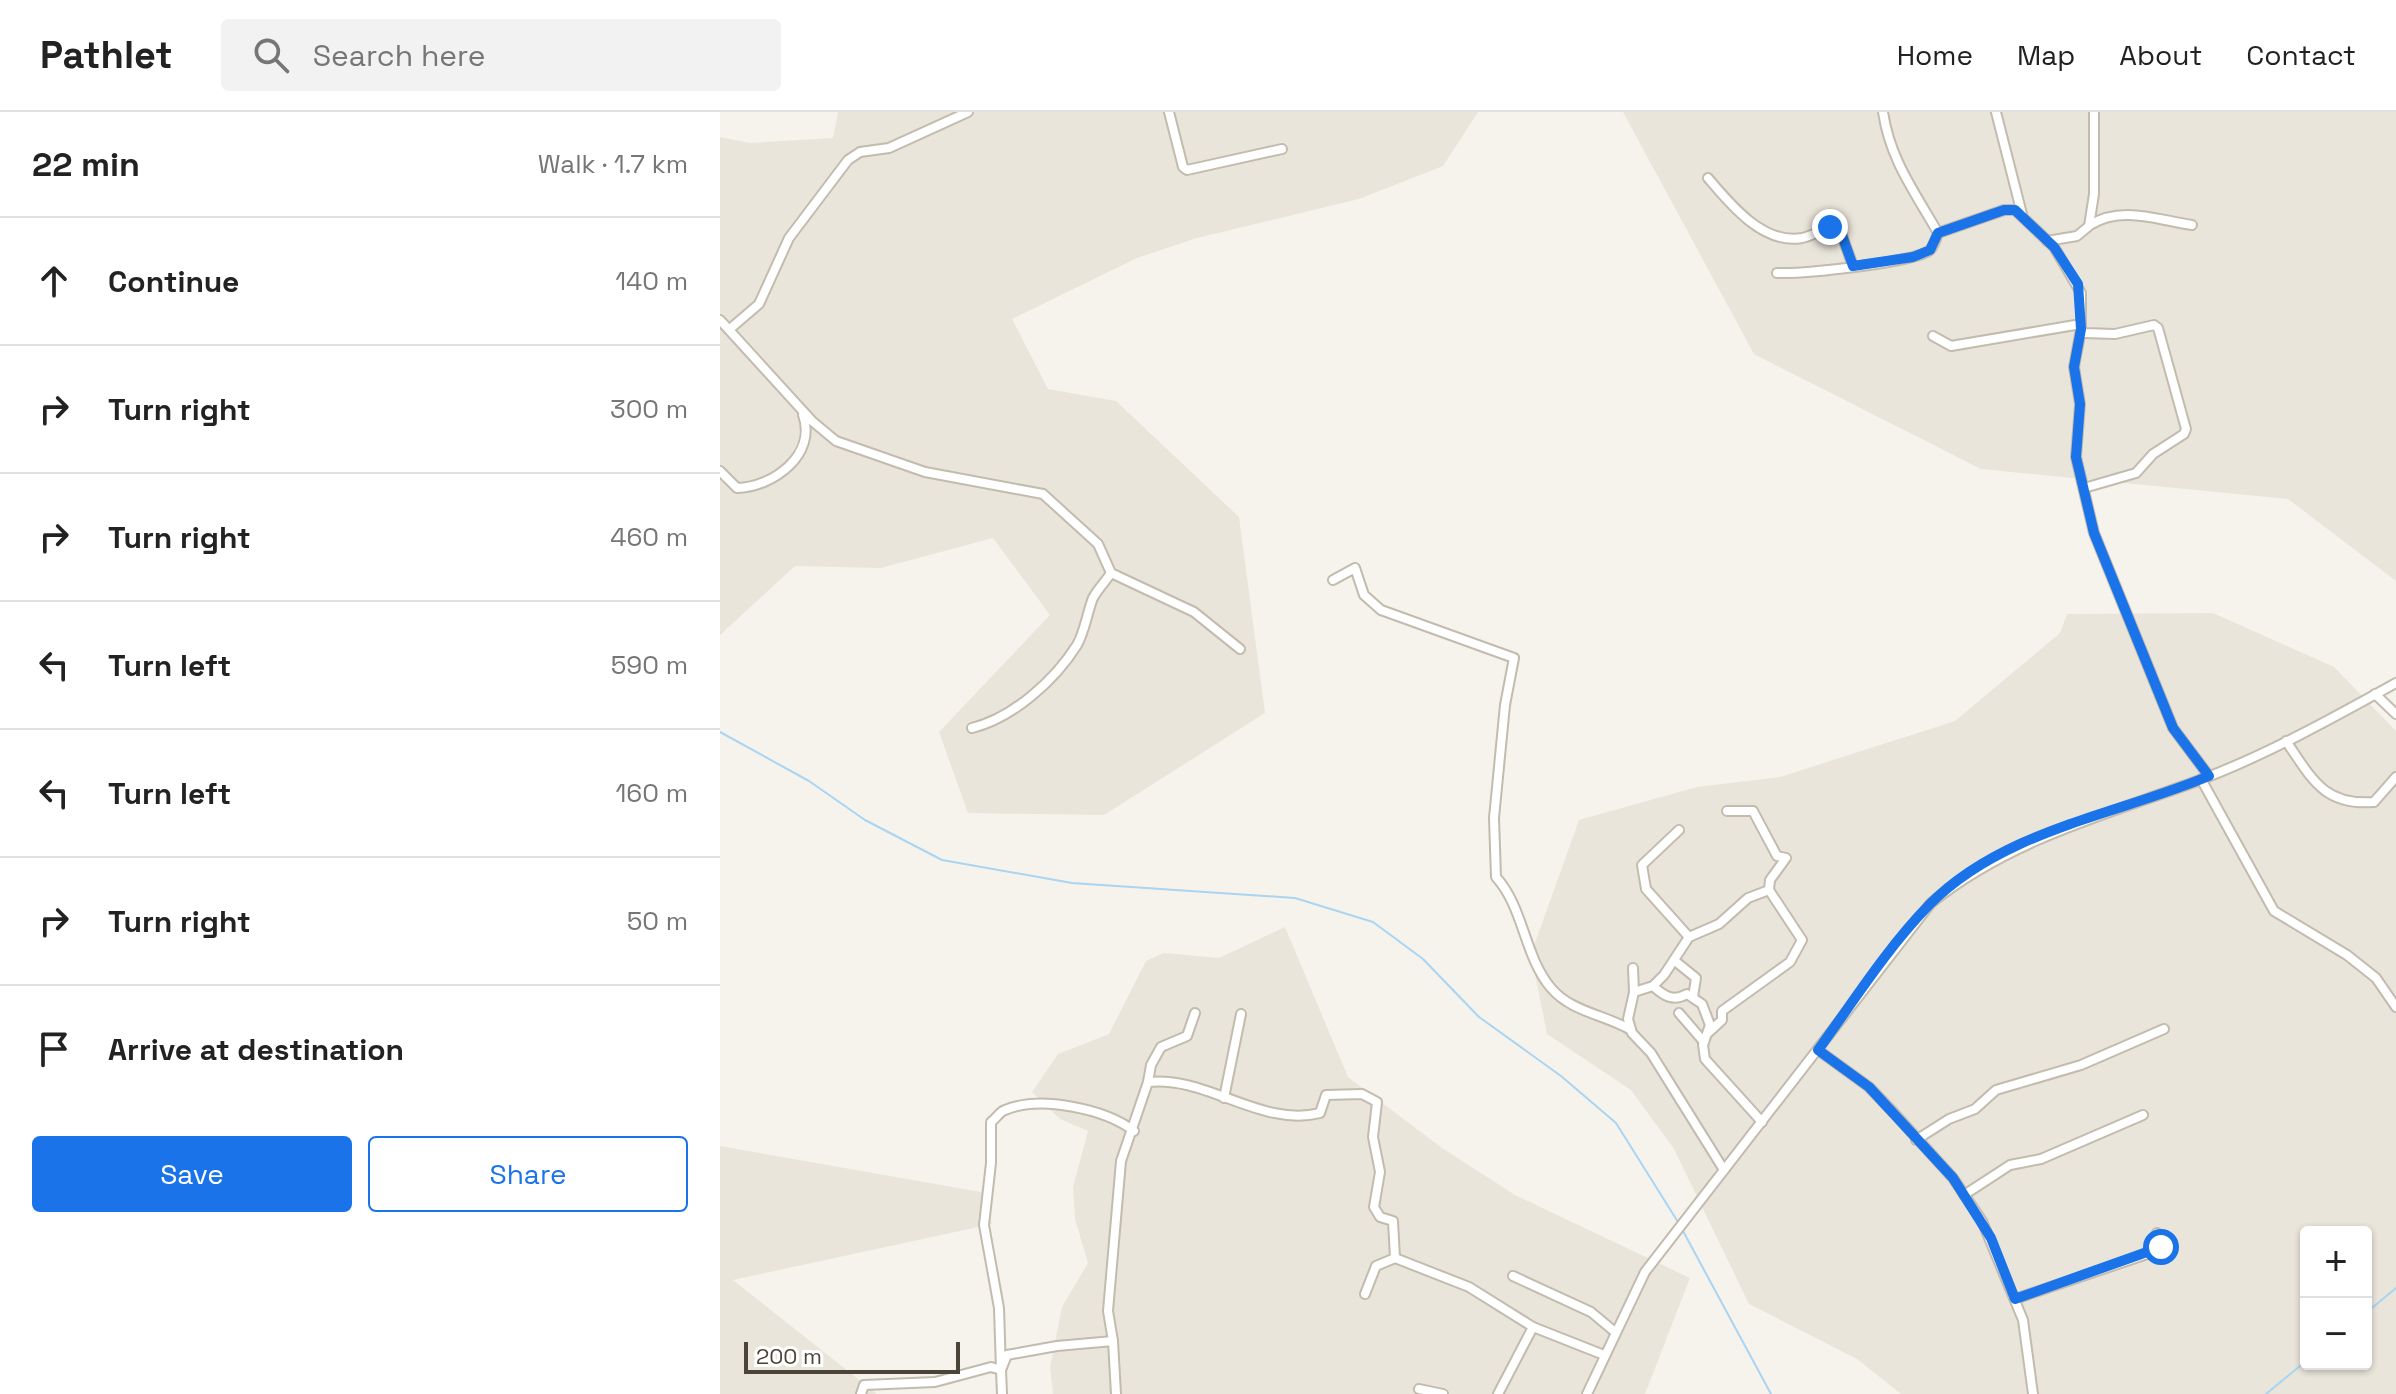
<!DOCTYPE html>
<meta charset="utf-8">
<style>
:root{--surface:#fff;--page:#f2f2f2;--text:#222;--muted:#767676;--line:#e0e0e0;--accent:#1a73e8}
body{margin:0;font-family:"Space Grotesk",sans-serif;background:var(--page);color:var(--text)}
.controls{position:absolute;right:24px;bottom:24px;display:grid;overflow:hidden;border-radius:8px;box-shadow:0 2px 6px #0004}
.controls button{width:72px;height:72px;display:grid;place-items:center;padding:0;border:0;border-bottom:2px solid var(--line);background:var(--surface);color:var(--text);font:40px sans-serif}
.scale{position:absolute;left:24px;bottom:20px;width:216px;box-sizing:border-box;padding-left:8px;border:4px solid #4b4439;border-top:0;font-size:22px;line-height:28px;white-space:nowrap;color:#4b4439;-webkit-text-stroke:6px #fff;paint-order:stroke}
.stop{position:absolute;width:24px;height:24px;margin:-18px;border:6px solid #1a73e8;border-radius:50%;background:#fff}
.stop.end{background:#1a73e8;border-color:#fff;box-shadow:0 2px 8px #0008}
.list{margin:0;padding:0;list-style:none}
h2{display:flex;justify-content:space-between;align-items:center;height:104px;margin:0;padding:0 32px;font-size:34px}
h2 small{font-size:26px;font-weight:400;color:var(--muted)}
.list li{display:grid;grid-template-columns:52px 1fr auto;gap:24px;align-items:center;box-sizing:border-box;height:128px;padding:0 32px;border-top:2px solid var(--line)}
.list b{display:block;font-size:30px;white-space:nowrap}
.list em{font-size:26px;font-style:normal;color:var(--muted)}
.actions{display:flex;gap:16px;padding:24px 32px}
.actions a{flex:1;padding:18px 0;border:2px solid var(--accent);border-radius:8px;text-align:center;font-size:28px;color:var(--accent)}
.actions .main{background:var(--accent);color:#fff}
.icon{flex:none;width:44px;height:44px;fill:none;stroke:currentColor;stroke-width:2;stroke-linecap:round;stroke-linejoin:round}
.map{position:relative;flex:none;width:1676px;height:1282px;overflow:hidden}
header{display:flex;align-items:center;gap:48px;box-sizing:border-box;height:112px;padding:0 40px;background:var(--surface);border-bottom:2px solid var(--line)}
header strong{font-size:38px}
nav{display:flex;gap:44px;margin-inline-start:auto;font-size:28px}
.search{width:560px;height:72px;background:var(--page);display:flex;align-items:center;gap:20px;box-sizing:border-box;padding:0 28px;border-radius:8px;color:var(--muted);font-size:30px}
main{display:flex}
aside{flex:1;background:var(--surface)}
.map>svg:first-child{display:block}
.residential{fill:#eae5da;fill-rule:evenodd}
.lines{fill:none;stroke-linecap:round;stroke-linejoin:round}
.stream{stroke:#a9d4f2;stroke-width:2}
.street-casing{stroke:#c2bbae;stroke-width:12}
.street{stroke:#fff;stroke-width:8}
.route{stroke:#1a73e8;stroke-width:10}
</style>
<header>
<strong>Pathlet</strong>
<div class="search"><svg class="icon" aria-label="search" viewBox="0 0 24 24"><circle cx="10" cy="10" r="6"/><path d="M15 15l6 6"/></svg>Search here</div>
<nav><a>Home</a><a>Map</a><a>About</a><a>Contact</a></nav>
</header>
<main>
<aside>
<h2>22 min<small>Walk · 1.7 km</small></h2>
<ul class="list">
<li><svg class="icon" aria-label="ahead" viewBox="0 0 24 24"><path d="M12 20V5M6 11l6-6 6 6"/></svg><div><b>Continue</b></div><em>140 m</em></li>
<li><svg class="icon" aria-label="right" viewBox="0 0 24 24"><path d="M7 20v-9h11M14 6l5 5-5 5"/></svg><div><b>Turn right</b></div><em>300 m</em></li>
<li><svg class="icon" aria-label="right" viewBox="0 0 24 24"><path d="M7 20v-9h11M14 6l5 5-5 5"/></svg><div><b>Turn right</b></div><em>460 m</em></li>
<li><svg class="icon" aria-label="left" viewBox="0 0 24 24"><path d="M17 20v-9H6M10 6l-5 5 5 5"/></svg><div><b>Turn left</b></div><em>590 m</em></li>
<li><svg class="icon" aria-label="left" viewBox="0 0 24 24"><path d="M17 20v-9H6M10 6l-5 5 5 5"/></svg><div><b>Turn left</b></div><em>160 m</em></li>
<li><svg class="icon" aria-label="right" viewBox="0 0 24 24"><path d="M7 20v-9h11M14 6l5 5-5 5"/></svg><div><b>Turn right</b></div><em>50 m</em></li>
<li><svg class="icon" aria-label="arrive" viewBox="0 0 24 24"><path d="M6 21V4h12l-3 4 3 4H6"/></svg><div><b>Arrive at destination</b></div></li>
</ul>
<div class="actions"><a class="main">Save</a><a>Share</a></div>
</aside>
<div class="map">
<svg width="1676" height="1282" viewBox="0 0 1676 1282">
<rect width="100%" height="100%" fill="#f6f3ec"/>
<!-- residential -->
<g class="residential">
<polygon points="118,0 758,0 723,54 639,87 477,126 417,146 292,207 328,277 396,289 519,405 545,601 384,703 248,701 219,620 330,503 273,426 161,456 75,454 0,523 0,25 30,31 113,26"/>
<polygon points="903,0 1676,0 1676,469 1568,387 1261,357 1034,242"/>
<path d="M 1493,501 L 1614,555 L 1676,619 L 1676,1282 L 1181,1282 L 1137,1247 L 1029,1192 L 954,1037 L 911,978 L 827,922 L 811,842 L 859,708 L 977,675 L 1060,665 L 1235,609 L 1340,521 L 1347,502 ZM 1586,1120 L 1646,1120 L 1646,1252 L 1586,1252 Z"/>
<polygon points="565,815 628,965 722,1036 795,1083 970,1166 925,1282 333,1282 330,1255 342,1195 368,1151 355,1107 353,1075 368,1019 340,1007 312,980 338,942 389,922 426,849 444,841 499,846"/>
<polygon points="0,1034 261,1080 272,1112 13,1168 157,1282 0,1282"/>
</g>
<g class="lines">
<!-- stream -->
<g class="stream">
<polyline points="0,620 89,669 145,708 222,748 352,771 575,786 653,810 703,847 759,905 841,964 896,1011 958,1110"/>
<polyline points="963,1119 1051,1282"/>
<polyline points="1646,1201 1676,1176"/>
<polyline points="1546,1282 1586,1249"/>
</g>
<!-- street casing -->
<g class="street-casing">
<g id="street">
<polyline points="449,0 463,55 467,58 562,37"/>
<polyline points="1276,0 1302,102"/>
<path d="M 988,66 C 1010,92 1043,133 1082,126 C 1095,123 1105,115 1119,115 L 1133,154"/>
<path d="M 1370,113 C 1401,93 1438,108 1472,113"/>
<polyline points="1218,121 1284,98 1295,98 1334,135 1361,181 1361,217 1354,255 1360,292 1356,345 1374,421 1453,616 1489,664"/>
<polyline points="1327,129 1357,124 1369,114 1374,82 1374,0"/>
<path d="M 1057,161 C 1081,162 1194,151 1210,138 C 1214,134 1216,127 1218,121 C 1195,80 1170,48 1163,0"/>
<polyline points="0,208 92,309 116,329 205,360 323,382 378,432 391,461 474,500 520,537"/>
<polyline points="11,216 39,192 69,126 128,48 140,40 169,36 248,0"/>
<polyline points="1361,217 1364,221 1395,222 1434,213 1438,216 1466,317 1464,322 1433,342 1416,361 1364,376"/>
<polyline points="1213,224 1231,234 1361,212"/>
<path d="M 0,359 L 17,376 C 54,375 97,342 83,303"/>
<path d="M 613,468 L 635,456 L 644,483 L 661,498 L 794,546 L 785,593 L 774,706 L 776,765 C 804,796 804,844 831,876 C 851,900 886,903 911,918"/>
<polyline points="1655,582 1676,602"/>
<path d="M 252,616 C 293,606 335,568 357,533 C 365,519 367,501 373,486 C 378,477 385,470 391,461"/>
<path d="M 1566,629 C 1592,667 1604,694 1654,690 L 1676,665"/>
<polyline points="1481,667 1554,799 1627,843 1656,866 1676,895"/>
<polyline points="959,718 922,753 926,777 969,825"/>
<polyline points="955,849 976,866 973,885"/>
<polyline points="913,856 914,880 908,907 912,921 931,941 1004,1058"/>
<path d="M 933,874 C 944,884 953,890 967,882 L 982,892 L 990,913 L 983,933 L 985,947 L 1042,1010"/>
<polyline points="914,880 933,874 944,863 969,825 999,812 1028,786 1049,778"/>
<polyline points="959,901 984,930"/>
<polyline points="989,920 1002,908 1002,899 1070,850 1082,828 1049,778 1050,768 1066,746 1057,744 1033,699 1007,699"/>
<polyline points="1098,938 1149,975 1174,1001 1233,1066 1262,1109 1303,1208 1313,1282"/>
<polyline points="428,970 431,953 441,935 467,924 475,901"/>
<polyline points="504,986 521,902"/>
<polyline points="1196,1028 1229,1007 1255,997 1276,978 1361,953 1444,917"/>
<polyline points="1244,1083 1290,1053 1321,1047 1423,1003"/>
<polyline points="793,1164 871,1200 895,1220"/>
<polyline points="645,1182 656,1154 675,1146 749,1175 813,1215 884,1243"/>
<polyline points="1295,1187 1439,1138 1437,1121"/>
<path d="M 393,1229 L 388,1199 L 401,1049 L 428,970 C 486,963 541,1016 600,1001 L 606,983 L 642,982 L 657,990 L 653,1025 L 660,1060 L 654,1095 L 660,1105 L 673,1109 L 675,1146"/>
<polyline points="699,1277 723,1282"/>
<path d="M 141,1282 L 144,1273 L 215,1270 L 271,1255 L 281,1258 L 279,1196 L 264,1113 L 271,1051 L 271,1010 C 277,1006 279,1000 285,998 C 320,983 385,997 414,1019"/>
<polyline points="282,1282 281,1258 287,1243 337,1234 393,1229 396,1282"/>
<polyline points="778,1282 813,1215"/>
<path d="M 867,1282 L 925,1160 L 1211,791 C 1291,727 1385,703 1480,668 C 1548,642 1613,606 1676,571"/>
</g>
</g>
<!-- street -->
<use href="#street" class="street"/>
</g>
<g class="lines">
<!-- route -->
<path class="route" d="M 1110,115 L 1119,115 L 1133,154 L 1193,145 L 1210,138 L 1218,121 L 1284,98 L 1295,98 L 1334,135 L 1358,172 L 1361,217 L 1354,255 L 1360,292 L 1356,345 L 1374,421 L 1453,616 L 1489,664 C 1396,703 1283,718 1209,793 C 1167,836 1133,890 1098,938 L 1149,975 L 1233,1066 L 1271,1126 L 1295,1187 L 1441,1135"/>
</g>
</svg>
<div class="controls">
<button>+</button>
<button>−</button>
</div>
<div class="scale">200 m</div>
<div class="stop" style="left:1441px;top:1135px"></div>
<div class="stop end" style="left:1110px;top:115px"></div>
</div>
</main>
